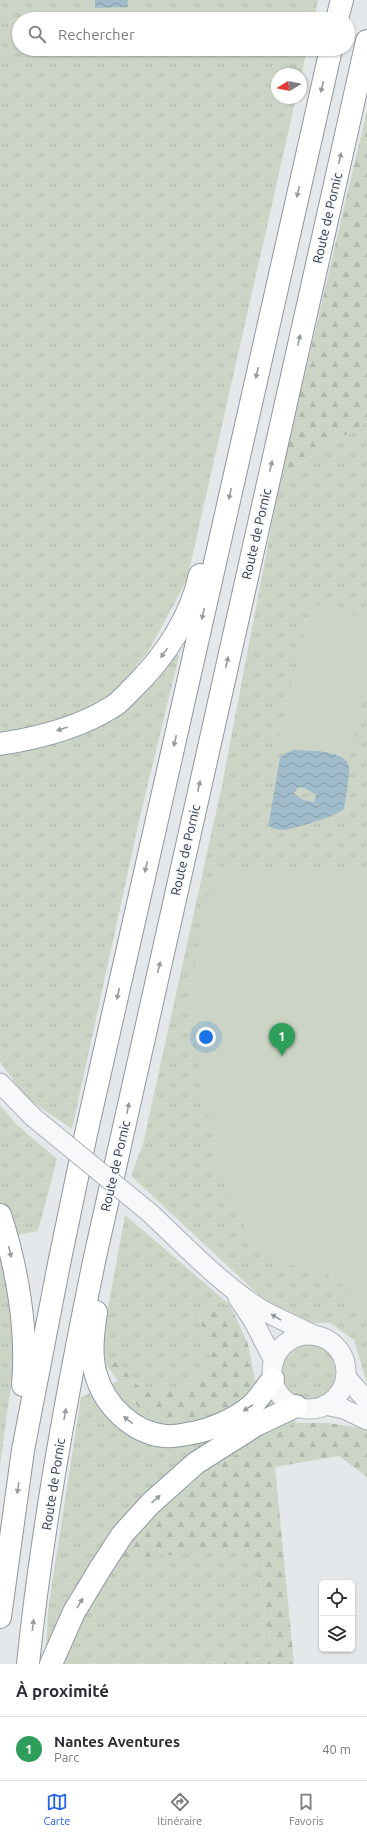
<!DOCTYPE html>
<html lang="fr">
<meta charset="utf-8">
<style>
:root{--surface:#fff;--page:#f2f2f3;--text:#2b2b33;--muted:#7c7c81;--line:#e1e1e2;--accent:#2563eb}
body{margin:0;font-family:Ubuntu,sans-serif;background:var(--page);color:var(--text)}
.controls{position:absolute;right:12px;bottom:12px;display:grid;overflow:hidden;border-radius:6px;box-shadow:0 1px 3px #0004}
.controls button{width:36px;height:36px;display:grid;place-items:center;padding:0;border:0;border-bottom:1px solid var(--line);background:var(--surface);color:var(--text);font:20px sans-serif}
.compass{position:absolute;left:271px;top:68px;width:36px;height:36px;border-radius:50%;background:var(--surface);box-shadow:0 1px 3px #0004;rotate:260deg}
.you{position:absolute;left:206px;top:1037px;width:14px;height:14px;margin:-10px;border:3px solid #fff;border-radius:50%;background:#1a73e8;box-shadow:0 0 0 6px #1a73e833}
.badge{display:grid;place-items:center;width:26px;height:26px;border-radius:50%;background:var(--accent);color:#fff;font-size:13px;font-weight:700}
.pin{position:absolute;translate:-50% -33px;filter:drop-shadow(0 1px 2px #0008)}
.pin::after{content:'';position:absolute;top:21px;width:14px;height:12px;background:inherit;clip-path:polygon(0 0,100% 0,50% 100%)}
.list{margin:0;padding:0;list-style:none}
h2{display:flex;justify-content:space-between;align-items:center;height:52px;margin:0;padding:0 16px;font-size:17px}
h2 small{font-size:13px;font-weight:400;color:var(--muted)}
.list li{display:grid;grid-template-columns:26px 1fr auto;gap:12px;align-items:center;box-sizing:border-box;height:64px;padding:0 16px;border-top:1px solid var(--line)}
.list b{display:block;font-size:15px;white-space:nowrap}
.list p{margin:0;font-size:13px;white-space:nowrap;color:var(--muted)}
.list em{font-size:13px;font-style:normal;color:var(--muted)}
.icon{flex:none;width:22px;height:22px;fill:none;stroke:currentColor;stroke-width:2;stroke-linecap:round;stroke-linejoin:round}
.map{position:relative;flex:none;width:367px;height:1664px;overflow:hidden}
.search{position:absolute;background:var(--surface);box-shadow:0 1px 3px #0004;left:12px;right:12px;top:12px;height:44px;display:flex;align-items:center;gap:10px;box-sizing:border-box;padding:0 14px;border-radius:22px;color:var(--muted);font-size:15px}
.sheet{height:116px;background:var(--surface)}
nav{display:flex;justify-content:space-around;align-items:center;box-sizing:border-box;height:56px;border-top:1px solid var(--line);background:var(--surface);font-size:11px;color:var(--muted)}
nav a{display:grid;justify-items:center;gap:2px}
nav .on{color:var(--accent)}
.map>svg:first-child{display:block}
.grass{fill:url(#grass-tufts)}
.forest{fill:url(#forest-firs)}
.park{fill:#ccd5c5}
.water{fill:url(#water-waves);fill-rule:evenodd}
.lines{fill:none;stroke-linecap:round;stroke-linejoin:round}
.tertiary-casing{stroke:#a9b0b6;stroke-width:21}
.trunk-casing{stroke:#8b98a2;stroke-width:24}
.tertiary{stroke:#f7f8fa;stroke-width:19}
.trunk{stroke:#fff;stroke-width:22}
.tertiary-bridge-casing{stroke:#a9b0b6;stroke-width:21;stroke-linecap:butt}
.tertiary-bridge{stroke:#f7f8fa;stroke-width:19}
.oneway{fill:#959ca2}
.oneway2{fill:#91989f}
.labels{text-anchor:middle;stroke-width:3;stroke-linejoin:round;paint-order:stroke}
.street-label{font-size:13px;fill:#2b3844;stroke:#f4f6f9}
</style>
<div class="map">
<svg width="367" height="1664" viewBox="0 0 367 1664">
<defs>
<pattern id="grass-tufts" width="24" height="20" patternUnits="userSpaceOnUse"><rect width="24" height="20" fill="#ccd5c5"/><path d="M3 7l-1-3M5 7V3M7 7l1-3M15 17l-1-3M17 17v-4M19 17l1-3" fill="none" stroke="#afb8aa"/></pattern>
<pattern id="forest-firs" width="22" height="20" patternUnits="userSpaceOnUse"><rect width="22" height="20" fill="#ccd5c5"/><path d="M5 1l3.5 6h-7zM16 11l3.5 6h-7z" fill="#afb8aa"/></pattern>
<pattern id="water-waves" width="16" height="10" patternUnits="userSpaceOnUse"><rect width="16" height="10" fill="#a0bbca"/><path d="M0 5q4-4 8 0t8 0" fill="none" stroke="#8399a6"/></pattern>
</defs>
<rect width="100%" height="100%" fill="#e4e8eb"/>
<!-- grass -->
<g class="grass">
<polygon points="0,0 318,0 314,19 19,19 19,49 307,49 301,77 301,74 277,74 277,98 296,98 187,580 148,652 136,666 157,680 177,654 179,656 139,821 72,1129 25,1097 0,1062"/>
<polygon points="367,421 367,1383 354,1340 330,1323 290,1324 131,1176 143,1144 222,785 281,476"/>
<polygon points="0,1105 17,1125 57,1159 38,1231 0,1238"/>
<path d="M 125,1215 L 230,1305 L 198,1312 L 211,1360 C 193,1398 174,1392 138,1386 L 117,1361 L 106,1365 L 103,1335 Z"/>
<polygon points="0,1247 13,1325 14,1365 0,1465"/>
<circle cx="308" cy="1372" r="28"/>
<polygon points="255,1380 275,1404 297,1423 223,1462 152,1512 122,1558 254,1547 273,1657 198,1664 45,1664 48,1610 81,1397 118,1381 138,1407 232,1408"/>
</g>
<!-- forest -->
<g class="forest">
<polygon points="367,111 367,421 281,476 358,148"/>
<path d="M 230,1305 L 248,1344 L 255,1380 L 232,1408 L 191,1418 L 157,1419 L 138,1407 L 106,1365 L 117,1361 L 138,1386 C 174,1392 193,1398 211,1360 L 198,1312 Z"/>
<polygon points="297,1423 328,1423 367,1429 367,1477 339,1456 275,1467 294,1664 198,1664 273,1657 254,1548 121,1559 152,1512 223,1462"/>
</g>
<!-- park -->
<g class="park">
<polygon points="311,603 367,618 367,685 349,756 344,758 336,754 294,750 278,740"/>
<polygon points="214,866 367,873 367,1315 336,1278 284,1263 245,1230 220,1172 187,1008"/>
</g>
<!-- water -->
<g class="water">
<polygon points="95,0 128,0 127,7 95,8"/>
<path d="M 294,750 C 308,751 348,749 349,768 C 349,781 346,796 344,809 C 337,816 296,828 284,830 C 279,830 274,829 269,826 L 269,822 L 280,758 L 284,754 ZM 299,787 L 305,788 L 316,795 L 314,802 C 307,801 299,799 294,793 Z"/>
</g>
<g class="lines">
<!-- tertiary casing -->
<g class="tertiary-casing">
<g id="tertiary">
<polyline points="0,1083 33,1117"/>
<path d="M 150,1213 C 185,1246 219,1282 259,1308 C 276,1318 294,1325 311,1334"/>
<polyline points="238,1298 253,1320 274,1361"/>
<circle cx="309" cy="1372" r="37"/>
<polyline points="346,1377 367,1401"/>
<polyline points="325,1405 344,1409 367,1420"/>
</g>
</g>
<!-- trunk casing -->
<g class="trunk-casing">
<g id="trunk">
<polyline points="337,19 342,0"/>
<path d="M 0,744 C 39,738 79,728 112,707 C 119,703 125,696 130,691 C 163,659 190,620 200,575"/>
<path d="M 0,1215 C 17,1267 28,1330 23,1385"/>
<path d="M 96,1312 C 93,1332 90,1356 96,1375 C 105,1406 133,1433 165,1436 C 174,1437 183,1435 192,1433 C 211,1430 238,1418 252,1405 C 260,1398 266,1387 273,1379"/>
<polyline points="0,1617 23,1450 59,1264 86,1134 331,49"/>
<path d="M 28,1664 C 42,1527 67,1391 95,1257 L 367,41"/>
<polyline points="51,1664 74,1612 100,1569 122,1535 150,1504 196,1463 256,1425 296,1406"/>
</g>
</g>
<!-- tertiary -->
<use href="#tertiary" class="tertiary"/>
<!-- trunk -->
<use href="#trunk" class="trunk"/>
<!-- tertiary-bridge casing -->
<g class="tertiary-bridge-casing">
<polyline id="tertiary-bridge" points="33,1117 150,1213"/>
</g>
<!-- tertiary-bridge -->
<use href="#tertiary-bridge" class="tertiary-bridge"/>
</g>
<!-- one-way arrows -->
<defs><path id="oneway-solid" d="M-6-.8H1V-3.2L6.5 0L1 3.2V.8H-6Z"/></defs>
<g class="oneway">
<use href="#oneway-solid" transform="translate(322 87) rotate(103)"/>
<use href="#oneway-solid" transform="translate(340 158) rotate(-77)"/>
<use href="#oneway-solid" transform="translate(298 192) rotate(103)"/>
<use href="#oneway-solid" transform="translate(299 340) rotate(-77)"/>
<use href="#oneway-solid" transform="translate(257 373) rotate(103)"/>
<use href="#oneway-solid" transform="translate(271 466) rotate(-77)"/>
<use href="#oneway-solid" transform="translate(230 494) rotate(103)"/>
<use href="#oneway-solid" transform="translate(203 614) rotate(103)"/>
<use href="#oneway-solid" transform="translate(164 653) rotate(126)"/>
<use href="#oneway-solid" transform="translate(227 662) rotate(-77)"/>
<use href="#oneway-solid" transform="translate(62 729) rotate(161)"/>
<use href="#oneway-solid" transform="translate(175 741) rotate(103)"/>
<use href="#oneway-solid" transform="translate(199 786) rotate(-77)"/>
<use href="#oneway-solid" transform="translate(146 867) rotate(103)"/>
<use href="#oneway-solid" transform="translate(159 967) rotate(-77)"/>
<use href="#oneway-solid" transform="translate(118 994) rotate(103)"/>
<use href="#oneway-solid" transform="translate(128 1108) rotate(-78)"/>
<use href="#oneway-solid" transform="translate(10 1252) rotate(78)"/>
<use href="#oneway-solid" transform="translate(248 1408) rotate(147)"/>
<use href="#oneway-solid" transform="translate(65 1414) rotate(-80)"/>
<use href="#oneway-solid" transform="translate(128 1420) rotate(-142)"/>
<use href="#oneway-solid" transform="translate(18 1488) rotate(98)"/>
<use href="#oneway-solid" transform="translate(156 1499) rotate(-41)"/>
<use href="#oneway-solid" transform="translate(80 1603) rotate(-59)"/>
<use href="#oneway-solid" transform="translate(33 1625) rotate(-83)"/>
</g>
<use class="oneway2" href="#oneway-solid" transform="translate(276 1317) rotate(-149)"/>
<g class="labels">
<!-- street labels -->
<g class="street-label">
<text transform="translate(327 218) rotate(-77)" y="5">Route de Pornic</text>
<text transform="translate(256 534) rotate(-77)" y="5">Route de Pornic</text>
<text transform="translate(185 850) rotate(-77)" y="5">Route de Pornic</text>
<text transform="translate(115 1166) rotate(-77)" y="5">Route de Pornic</text>
<text transform="translate(53 1484) rotate(-81)" y="5">Route de Pornic</text>
</g>
</g>
</svg>
<div class="controls">
<button><svg class="icon" aria-label="locate" viewBox="0 0 24 24"><circle cx="12" cy="12" r="6"/><path d="M12 2v4M12 18v4M2 12h4M18 12h4"/></svg></button>
<button><svg class="icon" aria-label="layers" viewBox="0 0 24 24"><path d="M12 4l9 5-9 5-9-5zM3 14l9 5 9-5"/></svg></button>
</div>
<svg class="compass" viewBox="-18 -18 36 36"><path d="M0-13l5 13h-10z" fill="#e53935"/><path d="M0 13l5-13h-10z" fill="#7c7c81"/></svg>
<div class="you"></div>
<div class="pin badge" style="left:282px;top:1056px;background:#2e9e5b">1</div>
<div class="search"><svg class="icon" aria-label="search" viewBox="0 0 24 24"><circle cx="10" cy="10" r="6"/><path d="M15 15l6 6"/></svg>Rechercher</div>
</div>
<section class="sheet">
<h2>À proximité<small></small></h2>
<ul class="list">
<li><span class="badge" style="background:#2e9e5b">1</span><div><b>Nantes Aventures</b><p>Parc</p></div><em>40 m</em></li>
</ul>
</section>
<nav>
<a class="on"><svg class="icon" aria-label="map" viewBox="0 0 24 24"><path d="M3 6l6-2 6 2 6-2v14l-6 2-6-2-6 2zM9 4v14M15 6v14"/></svg>Carte</a>
<a><svg class="icon" aria-label="directions" viewBox="0 0 24 24"><path d="M12 3l9 9-9 9-9-9zM9 14v-3h6M13 9l2 2-2 2"/></svg>Itinéraire</a>
<a><svg class="icon" aria-label="saved" viewBox="0 0 24 24"><path d="M7 4h10v16l-5-4-5 4z"/></svg>Favoris</a>
</nav>
